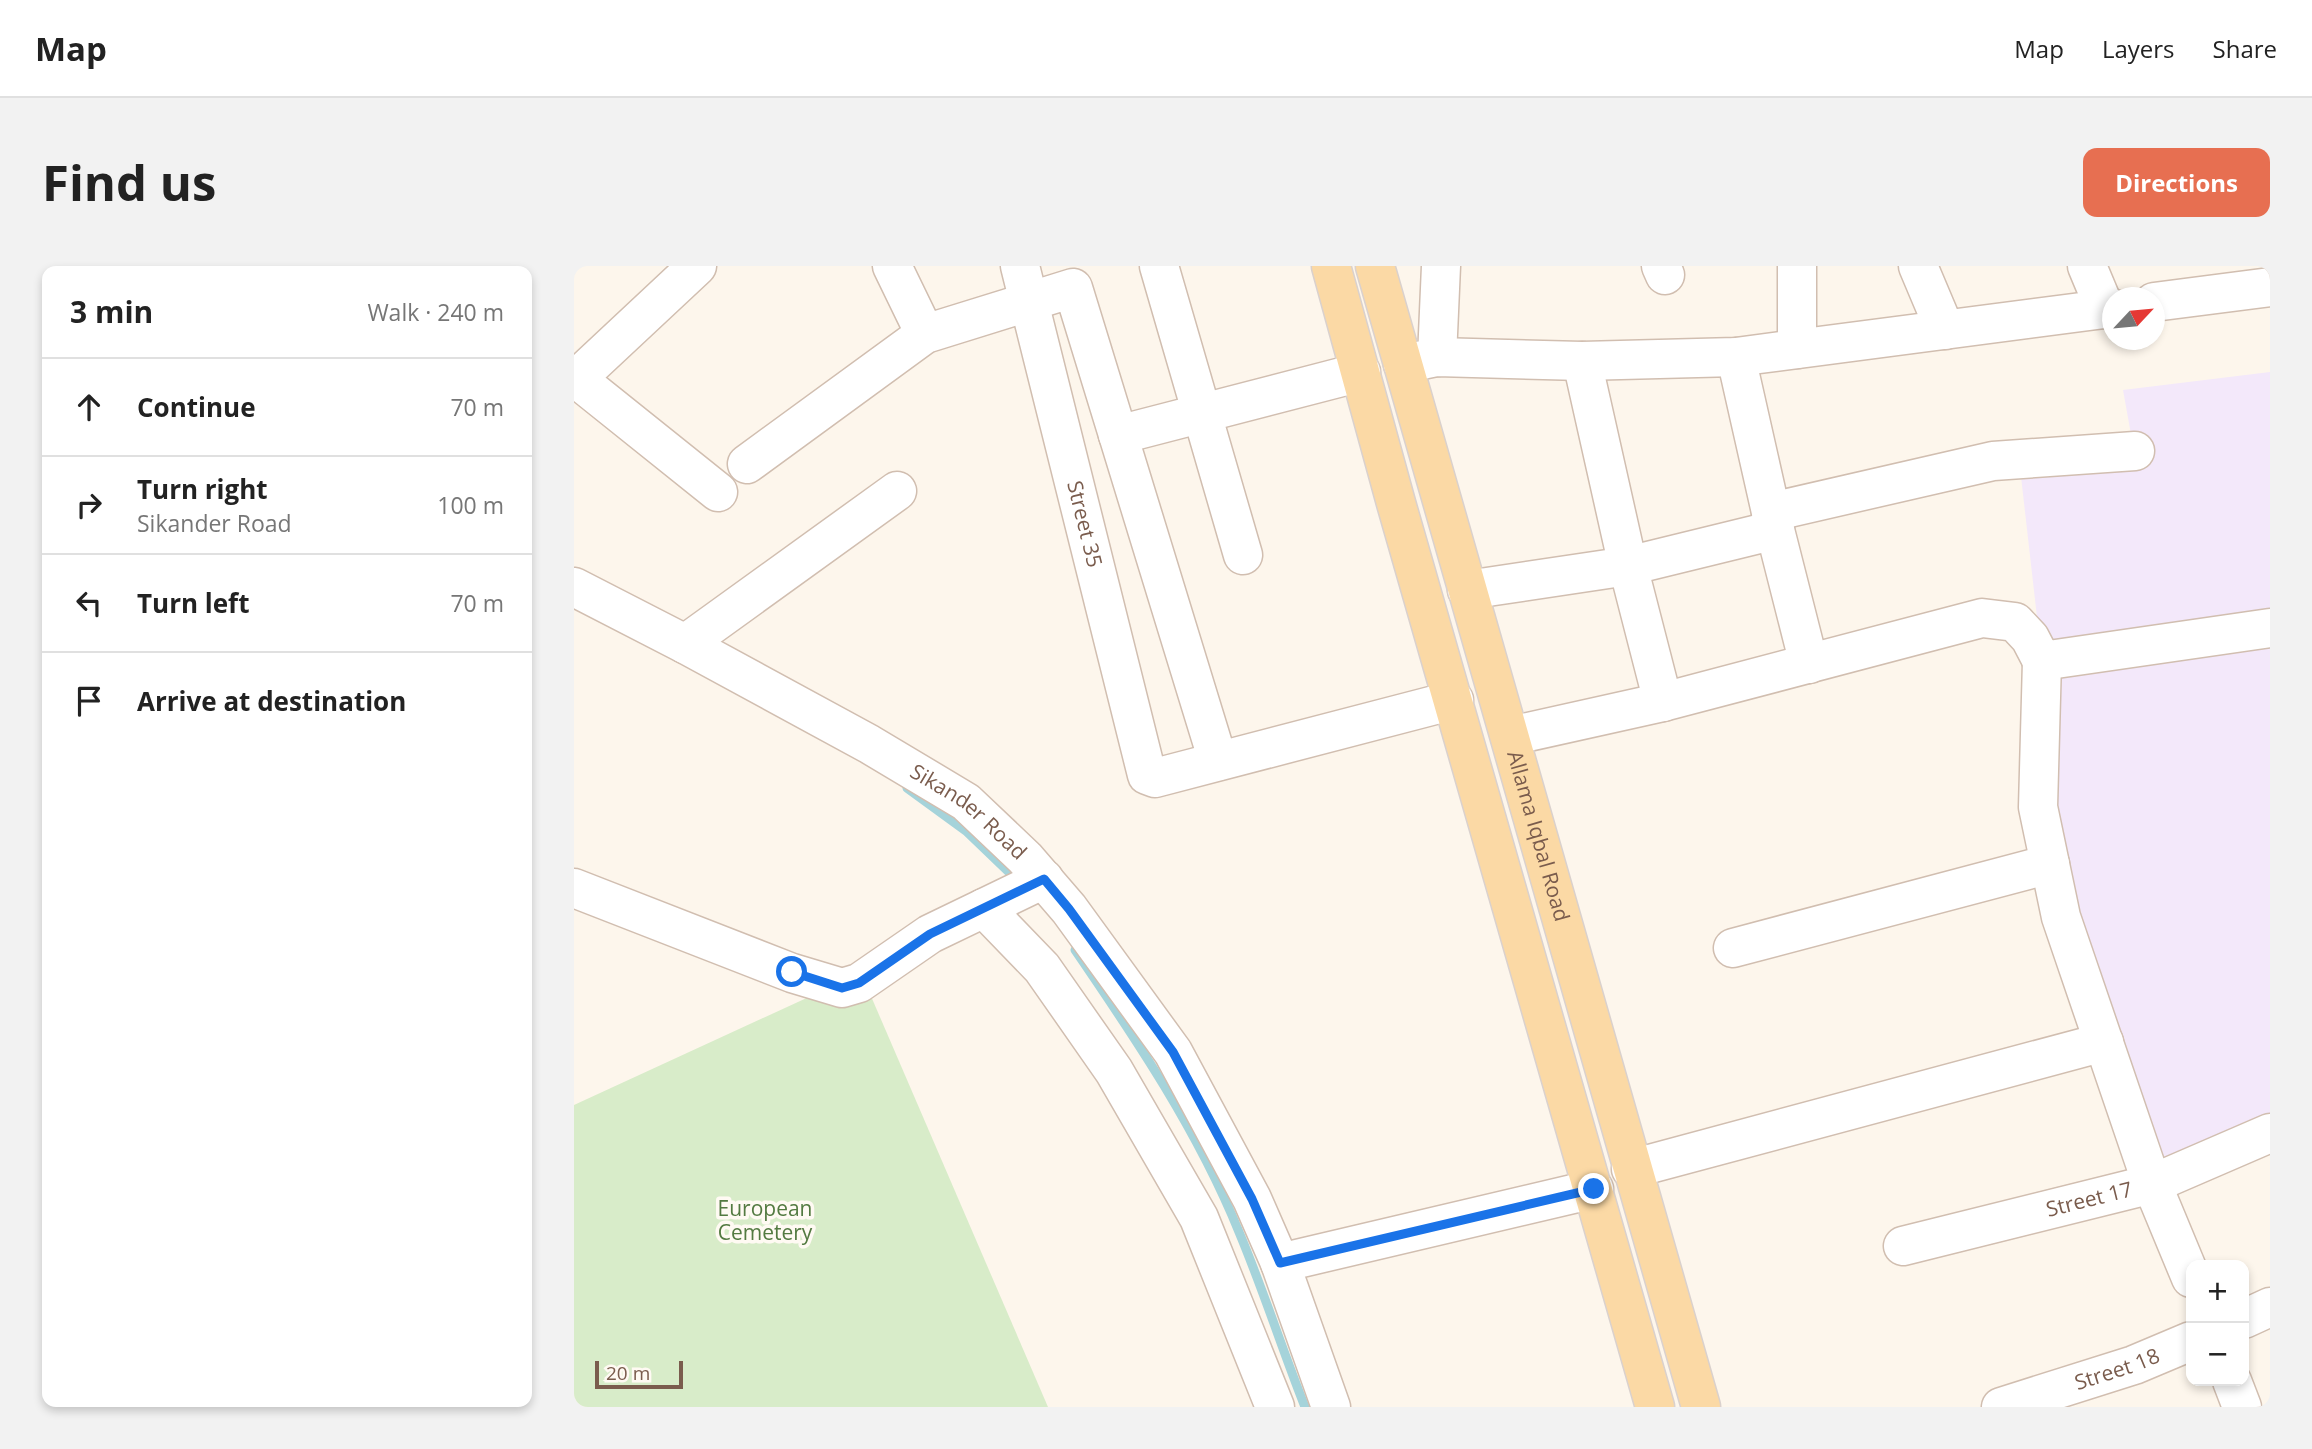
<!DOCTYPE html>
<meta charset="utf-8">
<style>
:root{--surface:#fff;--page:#f2f2f2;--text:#222;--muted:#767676;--line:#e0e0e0;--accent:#e76f51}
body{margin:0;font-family:"Open Sans",sans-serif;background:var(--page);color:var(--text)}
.controls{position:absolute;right:21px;bottom:21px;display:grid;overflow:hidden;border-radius:14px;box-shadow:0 4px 10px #0003}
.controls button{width:63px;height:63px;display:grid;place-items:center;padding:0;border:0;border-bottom:2px solid var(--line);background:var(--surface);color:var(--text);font:35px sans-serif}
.compass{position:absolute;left:1528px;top:21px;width:63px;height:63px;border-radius:50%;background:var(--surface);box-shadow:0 4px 10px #0003;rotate:64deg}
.scale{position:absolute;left:21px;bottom:18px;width:88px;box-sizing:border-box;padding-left:7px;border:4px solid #7a5c4d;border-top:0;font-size:19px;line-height:24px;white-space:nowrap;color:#7a5c4d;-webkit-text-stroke:5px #fffaf3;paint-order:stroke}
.stop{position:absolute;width:21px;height:21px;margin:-16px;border:5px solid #1a73e8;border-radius:50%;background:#fff}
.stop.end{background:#1a73e8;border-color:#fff;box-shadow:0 2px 7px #0008}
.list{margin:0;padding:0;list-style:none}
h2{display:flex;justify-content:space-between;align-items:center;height:91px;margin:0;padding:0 28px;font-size:30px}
h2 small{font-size:23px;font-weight:400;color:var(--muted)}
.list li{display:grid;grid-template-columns:46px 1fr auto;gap:21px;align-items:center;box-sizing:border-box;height:98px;padding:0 28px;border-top:2px solid var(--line)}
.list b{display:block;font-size:26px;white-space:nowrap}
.list p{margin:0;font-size:23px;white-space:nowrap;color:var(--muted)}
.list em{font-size:23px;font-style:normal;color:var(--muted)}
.icon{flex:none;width:38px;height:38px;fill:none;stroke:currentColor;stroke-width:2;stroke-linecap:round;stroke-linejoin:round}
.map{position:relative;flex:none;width:1696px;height:1141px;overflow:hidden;border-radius:14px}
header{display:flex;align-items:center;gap:42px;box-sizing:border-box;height:98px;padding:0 35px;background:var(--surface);border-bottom:2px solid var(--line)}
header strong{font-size:33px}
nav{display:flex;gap:38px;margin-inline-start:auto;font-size:24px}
.intro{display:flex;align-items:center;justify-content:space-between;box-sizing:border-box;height:168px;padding:0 42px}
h1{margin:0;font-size:49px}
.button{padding:18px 32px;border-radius:14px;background:var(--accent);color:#fff;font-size:24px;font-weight:700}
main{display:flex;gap:42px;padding:0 42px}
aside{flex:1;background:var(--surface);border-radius:14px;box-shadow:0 4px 10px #0003}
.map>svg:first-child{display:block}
.education{fill:#f3e8fa}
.green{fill:#d8ecc9}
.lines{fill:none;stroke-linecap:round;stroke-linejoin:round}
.stream{stroke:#a5d3da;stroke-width:9}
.minor-casing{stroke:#d1beb0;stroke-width:41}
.major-casing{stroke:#dad1cd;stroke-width:41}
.minor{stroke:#fff;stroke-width:38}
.major{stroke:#fbd9a5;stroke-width:38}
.route{stroke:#1a73e8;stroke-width:9}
.labels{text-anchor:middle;stroke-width:7;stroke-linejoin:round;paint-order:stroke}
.street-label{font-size:21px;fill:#7a5c4d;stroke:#fffaf3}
.park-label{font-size:21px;fill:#537a41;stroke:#fffaf3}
</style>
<header>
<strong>Map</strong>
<nav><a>Map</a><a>Layers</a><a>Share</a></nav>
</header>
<div class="intro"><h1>Find us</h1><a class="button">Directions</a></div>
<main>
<aside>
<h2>3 min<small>Walk · 240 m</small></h2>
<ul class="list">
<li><svg class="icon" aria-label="ahead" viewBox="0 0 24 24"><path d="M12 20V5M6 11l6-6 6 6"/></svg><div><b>Continue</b></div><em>70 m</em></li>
<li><svg class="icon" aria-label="right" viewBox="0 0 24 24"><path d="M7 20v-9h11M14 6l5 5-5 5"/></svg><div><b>Turn right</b><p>Sikander Road</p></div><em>100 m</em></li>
<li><svg class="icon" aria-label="left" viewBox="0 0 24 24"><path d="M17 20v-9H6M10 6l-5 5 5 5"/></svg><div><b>Turn left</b></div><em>70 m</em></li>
<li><svg class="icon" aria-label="arrive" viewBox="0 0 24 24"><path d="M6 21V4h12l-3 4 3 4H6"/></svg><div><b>Arrive at destination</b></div></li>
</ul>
</aside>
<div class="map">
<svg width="1696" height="1141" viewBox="0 0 1696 1141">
<rect width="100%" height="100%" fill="#fdf6ec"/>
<!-- education -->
<polygon class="education" points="1696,106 1696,868 1578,918 1476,598 1468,395 1445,193 1560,185 1549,124"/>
<!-- green -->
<polygon class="green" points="287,707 474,1141 0,1141 0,839"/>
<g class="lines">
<!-- stream -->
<g class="stream">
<polyline points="333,522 392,565 443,614"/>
<path d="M 501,684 C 562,773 624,865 665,966 C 689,1023 708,1083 731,1141"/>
</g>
<!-- minor casing -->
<g class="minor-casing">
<g id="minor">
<polyline points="318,0 351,68"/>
<path id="s1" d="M 446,0 L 573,509 L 581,512 L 880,434"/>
<polyline points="585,0 669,289"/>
<polyline points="1087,0 1091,9"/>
<polyline points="1223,0 1223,83"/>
<polyline points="1344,0 1371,64"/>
<polyline points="1513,0 1531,43"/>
<polyline points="1580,36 1696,21"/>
<polyline points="863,91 867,0"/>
<polyline points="1162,91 1201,264 1235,398"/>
<polyline points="1008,95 1054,300 1089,436"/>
<polyline points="829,98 863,91 1008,95 1162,91 1538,42"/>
<polyline points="3,113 144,226"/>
<polyline points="0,115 123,0"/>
<polyline points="544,169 787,106"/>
<polyline points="173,198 351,68 499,22 644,495"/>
<polyline points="1197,246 1419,195 1561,185"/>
<path id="s2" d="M 0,321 L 111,378 L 295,478 L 392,536 L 451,592 L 495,643 L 599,786 L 678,933 L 706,997 L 757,1141"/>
<polyline points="893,324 1054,300 1201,264"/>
<polyline points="111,378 323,225"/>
<polyline points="1468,395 1464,541 1487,651 1578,918 1617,1012"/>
<polyline points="936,470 1089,436 1408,352 1441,356 1456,372 1468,395 1696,362"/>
<polyline points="0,622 218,707 268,722 285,717 356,668 470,613"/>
<polyline points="410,642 468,702 540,805 625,952 701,1141"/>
<polyline points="1159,682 1476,598"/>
<polyline points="1057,903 1530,776"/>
<path id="s3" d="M 1329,980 L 1578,918 L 1696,867"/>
<polyline points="706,997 1020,923"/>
<polyline points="1670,1053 1696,1041"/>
<polyline points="1658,1115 1668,1141"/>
<path id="s4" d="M 1427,1141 L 1560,1099 L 1617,1075"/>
</g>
</g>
<!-- major casing -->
<g class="major-casing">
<g id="major">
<polyline points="757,0 822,237 1081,1141"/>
<path id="s5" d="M 801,0 L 1127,1141"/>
</g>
</g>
<!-- minor -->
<use href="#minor" class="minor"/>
<!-- major -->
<use href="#major" class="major"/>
</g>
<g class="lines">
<!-- route -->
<polyline class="route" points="218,706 268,722 285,717 356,668 470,613 495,643 599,786 678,933 706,997 1020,923"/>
</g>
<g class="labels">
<!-- street labels -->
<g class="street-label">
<text dy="7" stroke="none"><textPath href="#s1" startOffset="266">Street 35</textPath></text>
<text dy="7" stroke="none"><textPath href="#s2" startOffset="455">Sikander Road</textPath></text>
<text dy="7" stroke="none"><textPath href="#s5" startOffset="593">Allama Iqbal Road</textPath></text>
<text dy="7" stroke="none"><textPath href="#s3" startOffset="192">Street 17</textPath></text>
<text dy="7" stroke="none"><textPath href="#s4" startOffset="122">Street 18</textPath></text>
</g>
<!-- park labels -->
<g class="park-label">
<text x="191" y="950">European<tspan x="191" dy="24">Cemetery</tspan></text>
</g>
</g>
</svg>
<div class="controls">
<button>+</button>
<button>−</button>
</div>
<svg class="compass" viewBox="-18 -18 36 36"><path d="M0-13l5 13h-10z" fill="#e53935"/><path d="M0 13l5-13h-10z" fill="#767676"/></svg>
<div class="scale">20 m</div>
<div class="stop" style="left:218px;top:706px"></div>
<div class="stop end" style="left:1020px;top:923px"></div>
</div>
</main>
